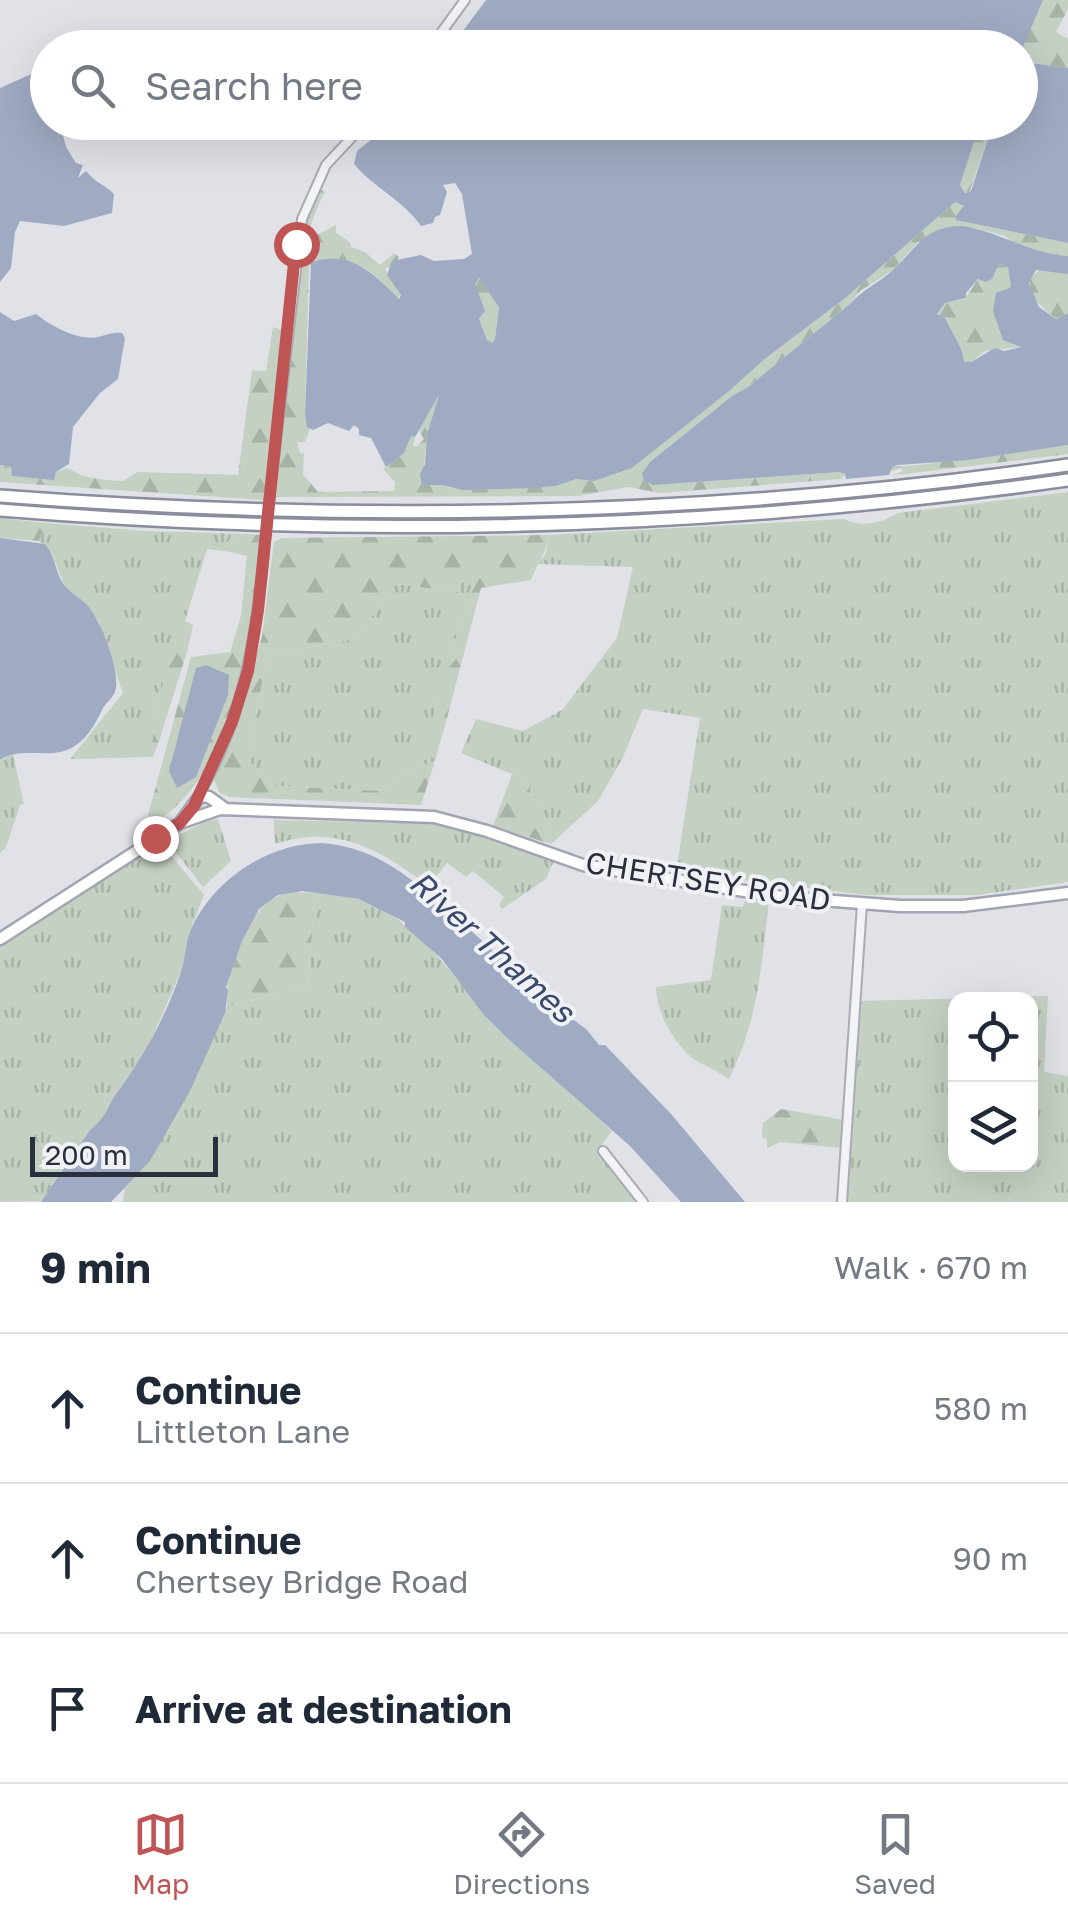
<!DOCTYPE html>
<meta charset="utf-8">
<style>
:root{--surface:#fff;--page:#f6f6f7;--text:#1f2937;--muted:#747a83;--line:#e0e1e3;--accent:#be5453}
body{margin:0;font-family:"Golos Text",sans-serif;background:var(--page);color:var(--text)}
.controls{position:absolute;right:30px;bottom:30px;display:grid;overflow:hidden;border-radius:20px;box-shadow:0 10px 40px #0002}
.controls button{width:90px;height:90px;display:grid;place-items:center;padding:0;border:0;border-bottom:2px solid var(--line);background:var(--surface);color:var(--text);font:50px sans-serif}
.scale{position:absolute;left:30px;bottom:25px;width:188px;box-sizing:border-box;padding-left:10px;border:5px solid #2b2e3c;border-top:0;font-size:28px;line-height:35px;white-space:nowrap;color:#2b2e3c;-webkit-text-stroke:8px #eff1f5;paint-order:stroke}
.stop{position:absolute;width:30px;height:30px;margin:-22px;border:8px solid #be5453;border-radius:50%;background:#fff}
.stop.end{background:#be5453;border-color:#fff;box-shadow:0 2px 10px #0008}
.list{margin:0;padding:0;list-style:none}
h2{display:flex;justify-content:space-between;align-items:center;height:130px;margin:0;padding:0 40px;font-size:42px}
h2 small{font-size:32px;font-weight:400;color:var(--muted)}
.list li{display:grid;grid-template-columns:65px 1fr auto;gap:30px;align-items:center;box-sizing:border-box;height:150px;padding:0 40px;border-top:2px solid var(--line)}
.list b{display:block;font-size:38px;white-space:nowrap}
.list p{margin:0;font-size:32px;white-space:nowrap;color:var(--muted)}
.list em{font-size:32px;font-style:normal;color:var(--muted)}
.icon{flex:none;width:55px;height:55px;fill:none;stroke:currentColor;stroke-width:2;stroke-linecap:round;stroke-linejoin:round}
.map{position:relative;flex:none;width:1068px;height:1202px;overflow:hidden}
.search{position:absolute;background:var(--surface);box-shadow:0 10px 40px #0002;left:30px;right:30px;top:30px;height:110px;display:flex;align-items:center;gap:25px;box-sizing:border-box;padding:0 35px;border-radius:55px;color:var(--muted);font-size:38px}
.sheet{height:580px;background:var(--surface)}
nav{display:flex;justify-content:space-around;align-items:center;box-sizing:border-box;height:140px;border-top:2px solid var(--line);background:var(--surface);font-size:28px;color:var(--muted)}
nav a{display:grid;justify-items:center;gap:5px}
nav .on{color:var(--accent)}
.map>svg:first-child{display:block}
.grass{fill:url(#grass-tufts);fill-rule:evenodd}
.forest{fill:url(#forest-firs)}
.water{fill:#9fabc3;fill-rule:evenodd}
.lines{fill:none;stroke-linecap:round;stroke-linejoin:round}
.minor-casing{stroke:#aaacb4;stroke-width:12}
.major-casing{stroke:#a1a5b1;stroke-width:15}
.highway-casing{stroke:#898d9c;stroke-width:16}
.minor{stroke:#f2f3f6;stroke-width:8}
.major{stroke:#fff;stroke-width:10}
.highway{stroke:#fff;stroke-width:11}
.minor-bridge-casing{stroke:#aaacb4;stroke-width:12;stroke-linecap:butt}
.minor-bridge{stroke:#f2f3f6;stroke-width:8}
.route{stroke:#be5453;stroke-width:12}
.labels{text-anchor:middle;stroke-width:8;stroke-linejoin:round;paint-order:stroke}
.street-label{font-size:30px;fill:#2b2e3c;stroke:#eff1f5}
.water-label{font-size:32px;font-style:italic;fill:#3a486b;stroke:#eff1f5}
</style>
<div class="map">
<svg width="1068" height="1202" viewBox="0 0 1068 1202">
<defs>
<pattern id="grass-tufts" width="24" height="20" patternUnits="userSpaceOnUse" patternTransform="scale(2.5)"><rect width="24" height="20" fill="#c3d0c2"/><path d="M3 7l-1-3M5 7V3M7 7l1-3M15 17l-1-3M17 17v-4M19 17l1-3" fill="none" stroke="#a8b3a8"/></pattern>
<pattern id="forest-firs" width="22" height="20" patternUnits="userSpaceOnUse" patternTransform="scale(2.5)"><rect width="22" height="20" fill="#c3d0c2"/><path d="M5 1l3.5 6h-7zM16 11l3.5 6h-7z" fill="#a8b3a8"/></pattern>
</defs>
<rect width="100%" height="100%" fill="#e0e2e7"/>
<!-- grass -->
<g class="grass">
<path d="M 1068,492 L 1068,882 L 977,895 L 866,895 L 676,872 L 700,718 L 643,709 L 623,757 L 598,801 L 551,844 L 543,807 L 531,798 L 529,781 L 461,753 L 476,719 L 523,731 L 562,710 L 617,638 L 633,567 L 537,564 L 545,555 L 550,535 L 844,519 C 861,528 882,523 898,513 Z"/>
<polygon points="46,523 146,531 247,534 228,541 226,551 207,549 185,621 193,625 187,652 173,649 151,726 154,733 152,742 158,744 153,757 70,759 123,693 98,621 84,602 64,585 52,553 39,541"/>
<polygon points="462,580 474,584 454,644 456,659 444,674 432,722 447,718 435,761 411,770 383,791 275,786 248,760 267,655 355,639 396,584 458,592"/>
<polygon points="13,754 24,804 20,805 6,847 0,853 0,760"/>
<polygon points="218,819 231,861 203,887 167,841 204,822"/>
<path d="M 274,820 L 444,824 L 554,861 L 546,879 L 502,909 L 499,905 L 504,897 L 473,871 L 466,877 L 447,863 L 429,886 C 380,850 337,823 275,844 Z"/>
<polygon points="158,840 204,895 189,933 182,969 146,1052 117,1092 101,1124 90,1130 42,1201 0,1202 0,946"/>
<polygon points="315,893 359,899 394,916 431,948 496,1027 612,1131 597,1151 638,1202 123,1202 125,1186 150,1161 227,1006 308,987"/>
<path d="M 745,900 L 768,903 L 768,911 C 760,975 758,1019 729,1079 C 719,1072 710,1068 700,1063 C 677,1050 656,1013 656,987 L 711,980 L 722,905 L 743,907 Z"/>
<path d="M 1048,996 L 1044,1072 L 1068,1076 L 1068,1202 L 846,1202 L 860,1001 ZM 956,999 L 1030,999 L 1030,1164 L 956,1164 Z"/>
</g>
<!-- forest -->
<g class="forest">
<path d="M 1043,0 L 1068,0 L 1068,9 L 1056,32 L 1068,39 L 1068,68 L 1025,62 L 1034,67 C 1034,79 1031,88 1021,94 L 1020,52 Z"/>
<polygon points="980,123 993,123 969,193 962,191 960,185"/>
<path d="M 321,189 L 325,192 C 315,210 308,231 304,254 L 309,254 L 314,250 L 317,235 L 336,225 L 336,233 L 350,242 L 351,247 L 365,252 L 380,265 L 394,253 L 399,257 L 396,263 L 385,269 L 401,295 L 397,299 C 370,266 359,259 315,260 L 309,267 L 305,415 L 310,429 L 305,442 L 297,442 L 300,453 L 304,453 L 303,474 L 318,492 L 394,491 L 395,482 L 383,469 L 404,453 L 411,436 L 415,437 L 413,445 L 416,447 L 424,439 L 419,431 L 434,400 L 439,402 L 427,435 L 422,485 L 442,485 L 455,489 L 556,486 L 576,479 L 594,481 L 632,468 L 728,392 L 766,358 L 844,299 L 956,201 L 964,206 L 956,220 L 1068,243 L 1068,256 L 1036,252 L 1015,244 L 1005,236 L 975,228 L 918,242 L 893,270 L 860,291 L 850,304 L 748,387 L 732,396 L 650,462 L 644,481 L 653,485 L 839,472 L 845,474 L 841,479 L 660,493 L 629,487 L 577,496 L 276,497 L 300,248 L 305,225 Z"/>
<path d="M 999,264 L 1008,267 L 1011,287 L 1004,289 L 993,311 C 1002,329 1003,342 1021,347 L 985,351 L 971,362 L 964,362 C 963,346 953,334 945,318 L 937,314 L 945,303 L 965,299 L 978,279 L 983,282 Z"/>
<path d="M 1040,269 L 1068,274 L 1068,313 L 1056,319 C 1043,307 1029,300 1030,279 Z"/>
<polygon points="477,279 483,280 499,307 495,339 492,343 487,340 479,319 484,313 475,284"/>
<polygon points="273,327 284,331 265,500 0,482 0,465 11,467 13,476 54,479 56,472 67,468 83,476 105,480 123,481 138,472 238,475 252,370 266,371"/>
<polygon points="1068,445 1068,454 905,474 893,475 903,471 901,468 889,472 892,467 918,465"/>
<polygon points="0,518 46,523 39,541 0,538"/>
<path d="M 247,534 L 261,535 C 250,628 240,768 155,823 L 148,815 L 191,657 L 230,652 L 241,616 L 247,556 L 226,551 L 228,541 Z"/>
<path d="M 550,535 C 546,553 537,563 531,580 L 481,588 L 447,718 L 432,723 L 444,673 L 456,659 L 454,644 L 474,584 L 463,581 L 458,592 L 396,584 L 355,639 L 267,655 L 248,760 L 275,786 L 383,791 L 411,770 L 435,761 L 421,805 L 229,797 L 219,792 L 214,779 L 238,721 L 262,636 L 274,542 L 282,538 Z"/>
<polygon points="173,648 187,652 158,744 152,742 154,733 151,726"/>
<polygon points="512,774 529,781 531,798 543,807 551,844 493,826"/>
<path d="M 288,892 L 315,893 L 308,987 L 227,1006 C 224,968 248,903 288,892 Z"/>
<polygon points="781,1109 844,1120 842,1148 780,1142 767,1148 767,1139 762,1137 763,1123"/>
</g>
<!-- water -->
<g class="water">
<polygon points="486,0 1043,0 1021,52 1020,48 988,47 971,39 961,48 451,47"/>
<path d="M 1024,62 L 1068,68 L 1068,243 L 956,220 L 955,217 L 964,206 L 955,202 L 844,299 L 766,358 L 728,392 L 632,468 L 594,481 L 576,479 L 556,486 L 532,488 L 462,490 L 442,485 L 422,485 L 420,474 L 425,464 L 427,435 L 439,395 L 415,437 L 411,436 L 404,453 L 386,467 L 371,438 L 359,435 L 359,429 L 354,425 L 349,431 L 328,423 L 313,430 L 307,427 L 305,415 L 311,262 C 352,250 373,273 399,299 L 401,295 L 387,275 L 392,261 L 421,255 L 434,261 L 464,259 L 472,254 L 462,194 L 455,183 L 443,185 L 447,192 L 440,215 L 435,217 L 433,223 L 421,226 C 403,200 374,188 354,164 L 357,151 L 392,123 L 980,123 L 960,185 L 965,193 L 971,191 L 993,123 L 1020,122 L 1021,94 C 1031,89 1035,78 1034,67 ZM 479,278 L 499,307 L 495,339 L 492,343 L 487,340 L 479,319 L 485,311 L 475,284 Z"/>
<path d="M 47,67 L 48,122 L 60,123 L 66,147 L 76,163 L 83,165 L 78,178 L 86,171 C 95,183 107,186 114,194 L 112,213 L 64,226 L 20,221 L 15,232 L 11,268 L 0,282 L 0,88 Z"/>
<path d="M 963,226 C 1001,232 1029,254 1068,256 L 1068,274 L 1036,270 L 1029,283 L 1039,307 L 1056,319 L 1068,313 L 1068,445 L 968,460 L 898,465 L 892,467 L 889,475 L 846,479 L 845,474 L 839,472 L 653,485 L 644,481 L 642,474 L 650,462 L 732,396 L 748,387 L 850,304 C 863,289 879,283 893,270 C 918,247 924,226 963,226 ZM 999,264 L 1008,267 L 1011,287 L 996,293 L 993,311 L 1003,340 L 1021,347 L 1004,351 L 995,348 L 971,362 L 964,362 C 963,346 953,335 945,318 L 937,314 L 945,303 L 966,298 L 966,293 L 978,279 L 985,282 L 992,279 Z"/>
<path d="M 0,312 L 14,321 L 36,314 C 51,326 78,341 98,337 C 108,335 111,332 122,333 L 125,338 L 118,379 L 100,393 L 73,427 L 69,464 L 56,472 L 54,480 L 12,476 L 11,467 L 0,465 Z"/>
<path d="M 0,538 L 45,544 C 56,556 55,573 64,585 C 71,593 81,598 88,606 C 100,619 122,674 115,692 C 112,699 105,703 102,710 C 95,725 84,744 67,750 C 46,758 19,747 0,760 Z"/>
<polygon points="206,665 229,675 228,695 196,777 177,788 169,771 196,668"/>
<path d="M 321,843 C 385,847 425,891 470,930 C 509,964 547,1000 587,1030 L 599,1045 L 605,1045 L 671,1114 L 745,1202 L 681,1202 L 630,1146 L 505,1036 L 484,1015 L 441,958 L 405,927 L 405,922 L 359,899 L 302,891 L 278,895 L 259,909 L 242,941 L 226,987 L 228,990 L 225,1013 L 190,1091 L 150,1161 L 111,1202 L 41,1202 L 90,1130 C 110,1114 106,1106 121,1087 C 146,1053 167,1013 181,972 C 186,957 185,941 192,927 C 216,878 268,844 321,843 Z"/>
</g>
<g class="lines">
<!-- minor casing -->
<g class="minor-casing">
<g id="minor">
<polyline points="430,48 465,0"/>
<polyline points="271,484 302,219 326,165 366,122"/>
<path d="M 197,798 C 244,720 257,631 265,542"/>
<polyline points="603,1151 643,1202"/>
<polyline points="842,1202 862,904"/>
</g>
</g>
<!-- major casing -->
<g class="major-casing">
<g id="major">
<polyline points="180,823 200,796 209,797 223,807"/>
<polyline points="0,939 180,823 220,809 434,817 487,831 583,865 782,897 900,906 963,906 1068,893"/>
</g>
</g>
<!-- highway casing -->
<g class="highway-casing">
<g id="highway">
<path d="M 0,496 C 356,523 715,517 1068,465"/>
<path d="M 0,510 C 355,539 715,530 1068,480"/>
</g>
</g>
<!-- minor -->
<use href="#minor" class="minor"/>
<!-- major -->
<use href="#major" class="major"/>
<!-- highway -->
<use href="#highway" class="highway"/>
<!-- minor-bridge casing -->
<g class="minor-bridge-casing">
<polyline id="minor-bridge" points="265,542 271,484"/>
</g>
<!-- minor-bridge -->
<use href="#minor-bridge" class="minor-bridge"/>
</g>
<g class="lines">
<!-- route -->
<polyline class="route" points="155,838 180,823 194,806 232,722 248,671 258,610 296,244"/>
</g>
<g class="labels">
<!-- street labels -->
<g class="street-label">
<text transform="translate(708 882) rotate(9)" y="10">CHERTSEY ROAD</text>
</g>
<!-- water labels -->
<g class="water-label">
<text transform="translate(492 947) rotate(42)" y="11">River Thames</text>
</g>
</g>
</svg>
<div class="controls">
<button><svg class="icon" aria-label="locate" viewBox="0 0 24 24"><circle cx="12" cy="12" r="6"/><path d="M12 2v4M12 18v4M2 12h4M18 12h4"/></svg></button>
<button><svg class="icon" aria-label="layers" viewBox="0 0 24 24"><path d="M12 4l9 5-9 5-9-5zM3 14l9 5 9-5"/></svg></button>
</div>
<div class="scale">200 m</div>
<div class="stop" style="left:296px;top:244px"></div>
<div class="stop end" style="left:155px;top:838px"></div>
<div class="search"><svg class="icon" aria-label="search" viewBox="0 0 24 24"><circle cx="10" cy="10" r="6"/><path d="M15 15l6 6"/></svg>Search here</div>
</div>
<section class="sheet">
<h2>9 min<small>Walk · 670 m</small></h2>
<ul class="list">
<li><svg class="icon" aria-label="ahead" viewBox="0 0 24 24"><path d="M12 20V5M6 11l6-6 6 6"/></svg><div><b>Continue</b><p>Littleton Lane</p></div><em>580 m</em></li>
<li><svg class="icon" aria-label="ahead" viewBox="0 0 24 24"><path d="M12 20V5M6 11l6-6 6 6"/></svg><div><b>Continue</b><p>Chertsey Bridge Road</p></div><em>90 m</em></li>
<li><svg class="icon" aria-label="arrive" viewBox="0 0 24 24"><path d="M6 21V4h12l-3 4 3 4H6"/></svg><div><b>Arrive at destination</b></div></li>
</ul>
</section>
<nav>
<a class="on"><svg class="icon" aria-label="map" viewBox="0 0 24 24"><path d="M3 6l6-2 6 2 6-2v14l-6 2-6-2-6 2zM9 4v14M15 6v14"/></svg>Map</a>
<a><svg class="icon" aria-label="directions" viewBox="0 0 24 24"><path d="M12 3l9 9-9 9-9-9zM9 14v-3h6M13 9l2 2-2 2"/></svg>Directions</a>
<a><svg class="icon" aria-label="saved" viewBox="0 0 24 24"><path d="M7 4h10v16l-5-4-5 4z"/></svg>Saved</a>
</nav>
